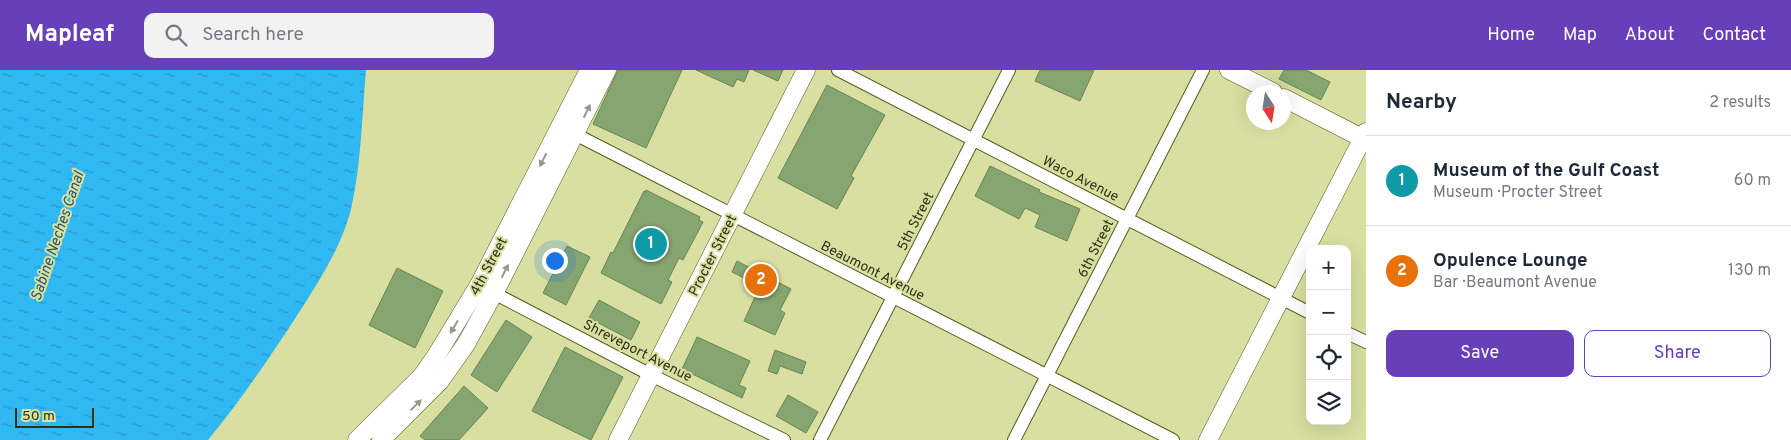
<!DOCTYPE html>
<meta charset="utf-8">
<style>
:root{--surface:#fff;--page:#f2f2f3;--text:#1f2937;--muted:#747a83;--line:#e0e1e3;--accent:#6740b9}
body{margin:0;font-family:Overpass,sans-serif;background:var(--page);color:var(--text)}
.controls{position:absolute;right:15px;bottom:15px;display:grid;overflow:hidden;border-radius:10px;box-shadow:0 5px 20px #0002}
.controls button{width:45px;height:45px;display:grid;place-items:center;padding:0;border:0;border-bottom:1px solid var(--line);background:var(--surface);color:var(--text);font:25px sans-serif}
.compass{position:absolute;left:1246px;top:15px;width:45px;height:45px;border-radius:50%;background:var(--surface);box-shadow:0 5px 20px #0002;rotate:168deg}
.scale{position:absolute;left:15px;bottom:12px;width:79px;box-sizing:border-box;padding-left:5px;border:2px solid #2f3118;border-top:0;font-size:14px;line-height:18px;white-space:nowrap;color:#2f3118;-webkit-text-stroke:4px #d8dfa0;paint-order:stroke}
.you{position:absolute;left:554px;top:190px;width:18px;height:18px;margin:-12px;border:4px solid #fff;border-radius:50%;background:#1a73e8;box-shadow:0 0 0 8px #1a73e833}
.badge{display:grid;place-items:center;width:32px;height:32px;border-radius:50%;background:var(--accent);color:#fff;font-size:16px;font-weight:700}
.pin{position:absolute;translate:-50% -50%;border:2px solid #fff;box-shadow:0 1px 5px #0006}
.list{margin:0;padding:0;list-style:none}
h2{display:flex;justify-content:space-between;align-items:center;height:65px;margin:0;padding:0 20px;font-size:21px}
h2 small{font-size:16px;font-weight:400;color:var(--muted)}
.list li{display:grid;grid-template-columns:32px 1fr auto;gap:15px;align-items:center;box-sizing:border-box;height:90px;padding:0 20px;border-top:1px solid var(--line)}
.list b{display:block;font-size:19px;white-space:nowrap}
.list p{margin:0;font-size:16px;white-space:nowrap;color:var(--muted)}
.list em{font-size:16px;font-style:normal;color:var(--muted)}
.actions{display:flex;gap:10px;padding:15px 20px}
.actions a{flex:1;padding:11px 0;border:1px solid var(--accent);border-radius:10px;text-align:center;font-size:18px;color:var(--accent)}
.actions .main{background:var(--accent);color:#fff}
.icon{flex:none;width:28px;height:28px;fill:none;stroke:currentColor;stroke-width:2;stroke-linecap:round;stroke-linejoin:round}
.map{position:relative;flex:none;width:1366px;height:370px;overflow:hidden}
header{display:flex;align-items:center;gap:30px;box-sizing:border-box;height:70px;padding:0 25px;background:var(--accent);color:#fff}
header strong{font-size:24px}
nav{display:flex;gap:28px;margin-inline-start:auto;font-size:18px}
.search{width:350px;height:45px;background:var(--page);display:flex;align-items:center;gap:12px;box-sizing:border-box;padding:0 18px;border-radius:10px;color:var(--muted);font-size:19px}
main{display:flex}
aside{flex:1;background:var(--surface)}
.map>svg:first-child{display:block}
.water{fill:url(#water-ripples)}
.building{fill:#86a571;stroke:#688653}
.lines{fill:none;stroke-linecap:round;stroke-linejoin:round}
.street-casing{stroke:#585c20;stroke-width:14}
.secondary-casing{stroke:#585c20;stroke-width:19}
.street{stroke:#fff;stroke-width:12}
.secondary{stroke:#fff;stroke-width:18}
.oneway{fill:#97988c}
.labels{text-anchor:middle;stroke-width:4;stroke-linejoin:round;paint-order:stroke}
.street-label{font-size:14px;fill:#2f3118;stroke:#d8dfa0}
.water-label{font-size:15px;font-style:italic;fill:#21546d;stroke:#d8dfa0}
</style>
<header>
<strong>Mapleaf</strong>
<div class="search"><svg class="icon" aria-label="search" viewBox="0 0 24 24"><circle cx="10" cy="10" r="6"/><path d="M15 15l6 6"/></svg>Search here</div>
<nav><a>Home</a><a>Map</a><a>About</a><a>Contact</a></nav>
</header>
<main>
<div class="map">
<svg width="1366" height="370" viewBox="0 0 1366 370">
<defs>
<pattern id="water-ripples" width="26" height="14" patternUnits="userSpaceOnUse" patternTransform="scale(1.25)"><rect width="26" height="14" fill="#30b8f3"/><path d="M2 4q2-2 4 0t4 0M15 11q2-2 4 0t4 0" fill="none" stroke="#2996c4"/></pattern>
</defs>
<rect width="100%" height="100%" fill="#d8dfa0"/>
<!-- water -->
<path class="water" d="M 0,0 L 366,0 C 362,45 361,100 350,143 C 340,179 318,213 298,244 C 270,287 241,330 208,370 L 0,370 Z"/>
<!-- building -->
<g class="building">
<polygon points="682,0 646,78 593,54 618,0"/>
<polygon points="696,0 749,0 744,12 737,9 733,17"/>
<polygon points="753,0 783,0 778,11"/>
<polygon points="1040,0 1094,0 1080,31 1035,11"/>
<polygon points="1284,0 1306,0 1330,12 1321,30 1279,9"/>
<polygon points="827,15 885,45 851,106 854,108 837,139 778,108"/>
<polygon points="990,96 1040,120 1039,122 1080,139 1067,171 1035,157 1040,145 1025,138 1019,149 975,126"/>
<polygon points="646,120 700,147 699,150 703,152 683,190 679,188 668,210 672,212 661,234 601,203 611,182 613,183 644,121 645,122"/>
<polygon points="567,176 590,187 566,235 543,223"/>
<polygon points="737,191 791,219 780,240 785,243 775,265 744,251 760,216 732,202"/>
<polygon points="397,198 443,221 415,278 369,255"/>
<polygon points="599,230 640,252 631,270 589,248"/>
<polygon points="506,250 532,267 497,322 471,305"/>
<polygon points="697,267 750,291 739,315 746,318 742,328 682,299"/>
<polygon points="565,277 623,307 591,370 532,341"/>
<polygon points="775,280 806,292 802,304 780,296 777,304 768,301"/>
<polygon points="464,316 488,338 459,370 425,370 420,366"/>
<polygon points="788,325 818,342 806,363 776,346"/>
</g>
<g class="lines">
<!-- street casing -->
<g class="street-casing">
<g id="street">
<polyline points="838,0 1310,243"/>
<polyline points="567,60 1173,370"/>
<polyline points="488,220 651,305 784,370"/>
<polyline points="1347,263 1366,272"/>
<polyline points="820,370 1009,0"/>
<polyline points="1014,370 1203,0"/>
</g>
</g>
<!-- secondary casing -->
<g class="secondary-casing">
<g id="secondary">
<polyline points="1229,0 1273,22"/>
<polyline points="1284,28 1366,70"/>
<polyline points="357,370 422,306 436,286 479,215 589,0"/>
<polyline points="381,370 440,311 466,274 500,212 607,0"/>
<polyline points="618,370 806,0"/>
<polyline points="1208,370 1366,62"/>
</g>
</g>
<!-- street -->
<use href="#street" class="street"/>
<!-- secondary -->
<use href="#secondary" class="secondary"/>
</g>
<!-- one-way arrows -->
<defs><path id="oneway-solid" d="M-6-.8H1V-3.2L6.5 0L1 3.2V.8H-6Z" transform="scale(1.25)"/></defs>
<g class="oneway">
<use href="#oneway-solid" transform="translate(587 41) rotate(-64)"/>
<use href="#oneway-solid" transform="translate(543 90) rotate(117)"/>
<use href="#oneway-solid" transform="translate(505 201) rotate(-63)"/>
<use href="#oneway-solid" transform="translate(454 257) rotate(121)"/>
<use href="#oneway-solid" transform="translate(416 335) rotate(-45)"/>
</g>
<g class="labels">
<!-- street labels -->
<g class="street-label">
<text transform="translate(1081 108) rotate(27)" y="5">Waco Avenue</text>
<text transform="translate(915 151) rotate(-63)" y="5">5th Street</text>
<text transform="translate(1095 178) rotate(-63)" y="5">6th Street</text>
<text transform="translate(712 185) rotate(-63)" y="5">Procter Street</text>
<text transform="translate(488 196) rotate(-62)" y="5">4th Street</text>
<text transform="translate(873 200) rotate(27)" y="5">Beaumont Avenue</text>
<text transform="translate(638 280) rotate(27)" y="5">Shreveport Avenue</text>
</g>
<!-- water labels -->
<g class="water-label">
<text transform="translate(57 166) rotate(-71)" y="5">Sabine Neches Canal</text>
</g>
</g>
</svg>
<div class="controls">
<button>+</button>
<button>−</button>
<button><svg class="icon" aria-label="locate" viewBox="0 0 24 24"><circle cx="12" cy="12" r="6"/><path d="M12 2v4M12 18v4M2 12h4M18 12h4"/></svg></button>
<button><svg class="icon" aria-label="layers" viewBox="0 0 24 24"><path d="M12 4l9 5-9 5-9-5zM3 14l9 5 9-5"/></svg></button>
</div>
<svg class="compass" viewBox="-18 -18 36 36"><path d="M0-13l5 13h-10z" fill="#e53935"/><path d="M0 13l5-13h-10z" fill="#747a83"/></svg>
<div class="scale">50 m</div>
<div class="you"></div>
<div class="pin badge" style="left:651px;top:174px;background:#0f9aa8">1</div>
<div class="pin badge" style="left:761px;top:210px;background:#e8710a">2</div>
</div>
<aside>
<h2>Nearby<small>2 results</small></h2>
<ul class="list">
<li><span class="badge" style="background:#0f9aa8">1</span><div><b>Museum of the Gulf Coast</b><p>Museum · Procter Street</p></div><em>60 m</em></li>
<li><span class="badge" style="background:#e8710a">2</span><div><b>Opulence Lounge</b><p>Bar · Beaumont Avenue</p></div><em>130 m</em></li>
</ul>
<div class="actions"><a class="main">Save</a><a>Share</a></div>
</aside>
</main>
